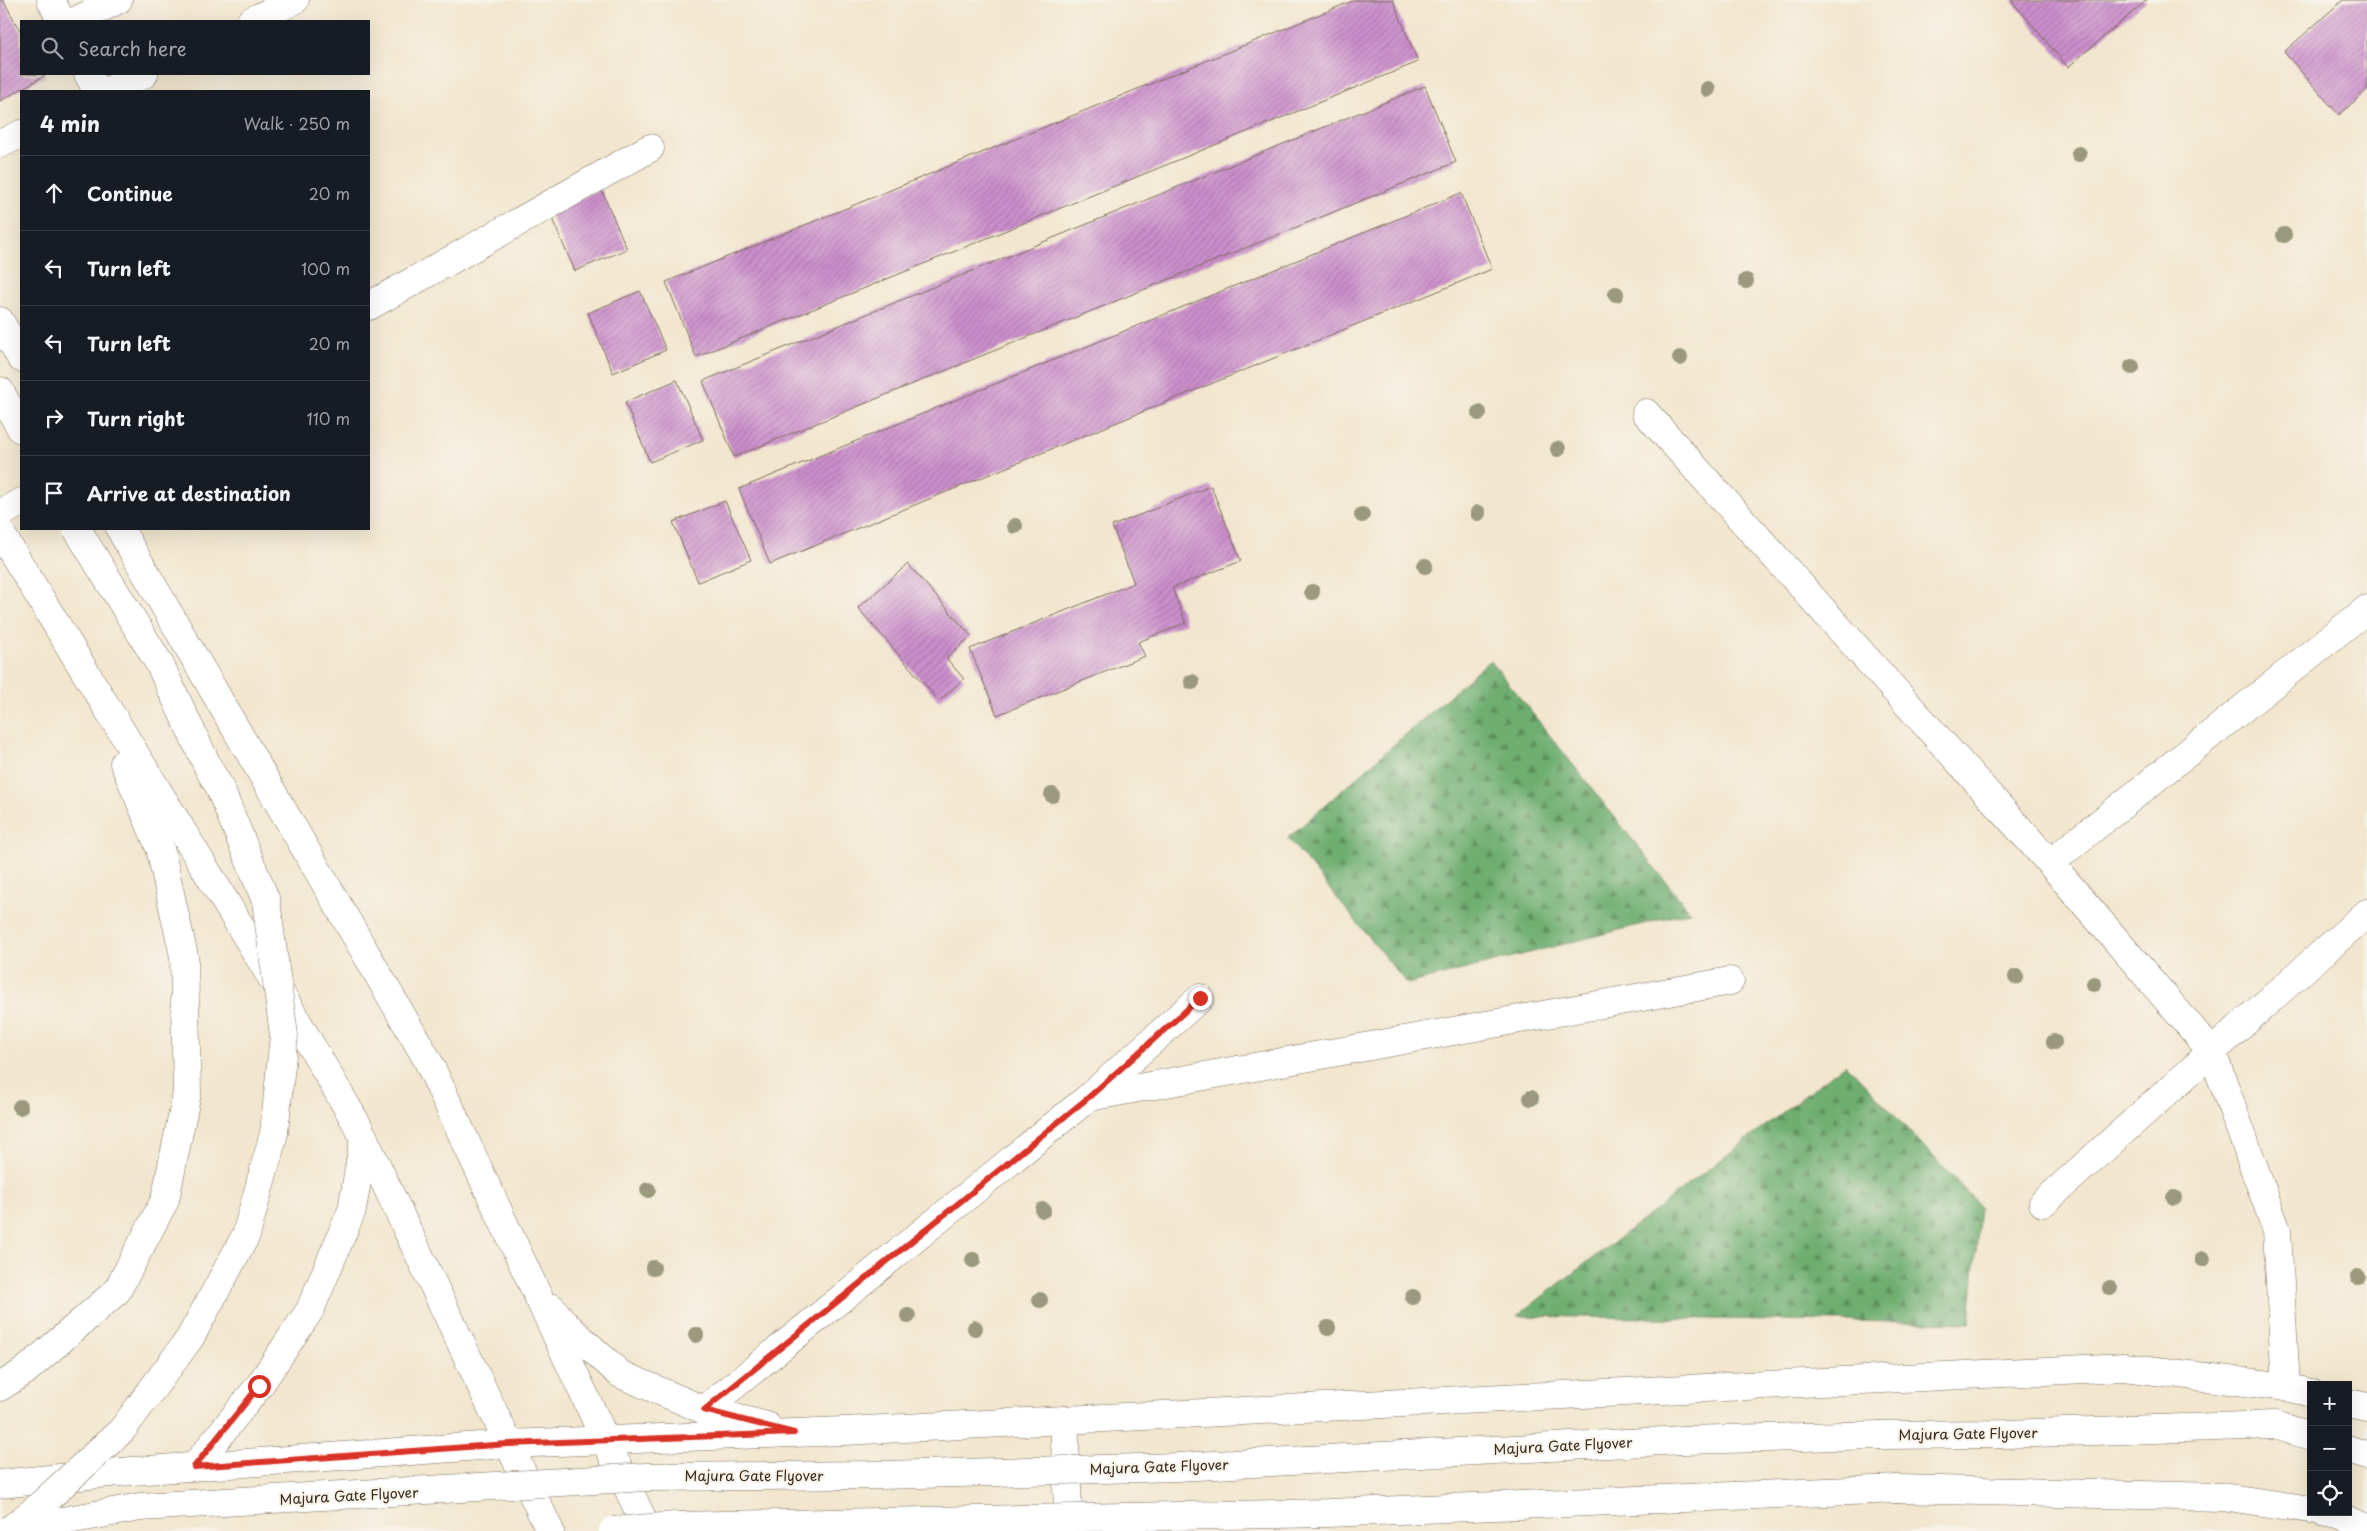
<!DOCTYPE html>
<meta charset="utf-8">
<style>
:root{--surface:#171b24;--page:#20242c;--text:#f1f3f6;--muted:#9ea1a6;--line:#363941}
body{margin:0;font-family:"Playpen Sans",sans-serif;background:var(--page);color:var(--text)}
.controls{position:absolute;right:15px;bottom:15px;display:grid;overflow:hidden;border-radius:0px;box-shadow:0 5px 20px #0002}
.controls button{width:45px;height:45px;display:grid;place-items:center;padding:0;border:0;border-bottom:1px solid var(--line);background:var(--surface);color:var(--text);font:25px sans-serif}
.stop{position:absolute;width:15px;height:15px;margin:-11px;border:4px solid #d93025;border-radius:50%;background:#fff}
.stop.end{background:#d93025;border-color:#fff;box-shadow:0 1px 5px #0008}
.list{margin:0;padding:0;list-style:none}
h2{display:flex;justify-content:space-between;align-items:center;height:65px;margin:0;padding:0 20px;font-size:21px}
h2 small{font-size:16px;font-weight:400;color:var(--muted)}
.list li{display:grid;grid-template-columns:32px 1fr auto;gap:15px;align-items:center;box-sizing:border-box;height:75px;padding:0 20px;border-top:1px solid var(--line)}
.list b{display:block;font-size:19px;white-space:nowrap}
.list em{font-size:16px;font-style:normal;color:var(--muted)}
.icon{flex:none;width:28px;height:28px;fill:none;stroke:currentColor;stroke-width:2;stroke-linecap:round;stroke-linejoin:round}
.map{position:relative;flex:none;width:2367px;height:1531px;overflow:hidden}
.search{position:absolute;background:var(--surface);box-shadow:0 5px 20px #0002;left:20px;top:20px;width:350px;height:55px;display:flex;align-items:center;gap:12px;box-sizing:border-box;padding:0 18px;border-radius:0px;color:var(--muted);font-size:19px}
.panel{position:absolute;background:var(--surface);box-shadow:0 5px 20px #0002;left:20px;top:90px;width:350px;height:440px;border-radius:0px}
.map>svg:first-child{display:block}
.forest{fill:url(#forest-firs);stroke:#546c48}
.building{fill:url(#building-hatch)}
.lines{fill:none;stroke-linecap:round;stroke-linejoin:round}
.street-casing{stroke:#7b6c5c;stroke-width:29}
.secondary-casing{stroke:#7b6c5c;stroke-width:29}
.highway-casing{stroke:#7b6c5c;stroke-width:29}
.street{stroke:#fff;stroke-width:28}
.secondary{stroke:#fff;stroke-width:28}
.highway{stroke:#fff;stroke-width:28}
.highway-bridge-casing{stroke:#7b6c5c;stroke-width:29;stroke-linecap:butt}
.highway-bridge{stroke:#fff;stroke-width:28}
.tree{fill:#9a997e}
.route{stroke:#d93025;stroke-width:6}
.labels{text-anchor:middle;stroke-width:4;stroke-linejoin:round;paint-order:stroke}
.street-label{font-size:14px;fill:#3b2a1e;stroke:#f7f3e8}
</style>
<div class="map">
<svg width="2367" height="1531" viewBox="0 0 2367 1531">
<defs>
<pattern id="forest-firs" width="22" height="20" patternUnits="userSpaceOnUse" patternTransform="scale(1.25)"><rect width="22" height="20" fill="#6eae71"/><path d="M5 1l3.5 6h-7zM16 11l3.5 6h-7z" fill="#5c8e5c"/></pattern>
<pattern id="building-hatch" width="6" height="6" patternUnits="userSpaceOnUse" patternTransform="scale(1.25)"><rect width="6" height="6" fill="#cc8fcd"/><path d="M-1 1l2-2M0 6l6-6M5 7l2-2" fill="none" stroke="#a775a6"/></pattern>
</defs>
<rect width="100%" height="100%" fill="#f7f3e8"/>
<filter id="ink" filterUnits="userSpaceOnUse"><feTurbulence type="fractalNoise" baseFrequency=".02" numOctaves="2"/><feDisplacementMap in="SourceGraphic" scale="10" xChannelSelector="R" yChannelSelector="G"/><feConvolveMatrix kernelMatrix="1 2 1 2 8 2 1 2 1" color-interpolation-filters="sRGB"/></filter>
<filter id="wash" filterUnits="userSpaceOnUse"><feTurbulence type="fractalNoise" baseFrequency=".0096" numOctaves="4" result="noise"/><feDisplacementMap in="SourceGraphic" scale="20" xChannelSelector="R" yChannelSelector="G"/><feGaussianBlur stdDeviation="1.12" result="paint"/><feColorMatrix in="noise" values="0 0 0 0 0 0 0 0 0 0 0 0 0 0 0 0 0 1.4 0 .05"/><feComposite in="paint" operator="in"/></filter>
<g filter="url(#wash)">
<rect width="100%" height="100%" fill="#f2e6ce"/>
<!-- forest -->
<g class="forest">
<polygon points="1490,660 1690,912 1407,984 1288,838"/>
<polygon points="1846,1064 1980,1206 1970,1323 1517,1316"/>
</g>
<g id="blocks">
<!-- building -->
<g class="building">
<polygon points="0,0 3,0 21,32 21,74 46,75 0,101"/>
<polygon points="1355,0 1393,0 1418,62 696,357 666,282"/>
<polygon points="2011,0 2147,0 2068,67"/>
<polygon points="2343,0 2367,0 2367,90 2339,115 2284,52"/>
<polygon points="1425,86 1456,162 734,457 703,381"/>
<polygon points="601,189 627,249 575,271 549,212"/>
<polygon points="1461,193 1492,269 770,564 739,489"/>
<polygon points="640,291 666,350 613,373 588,313"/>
<polygon points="677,380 703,440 650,462 625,402"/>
<polygon points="1211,486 1241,561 1172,588 1186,623 1138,642 1145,656 997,715 970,649 1134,583 1112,526"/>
<polygon points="725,501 751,560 698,582 673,522"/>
<polygon points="908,564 971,636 946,658 964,679 939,701 858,608"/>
</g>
</g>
</g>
<g filter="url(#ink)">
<use href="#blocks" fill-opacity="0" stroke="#7b6c5c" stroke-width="1"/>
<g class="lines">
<!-- street casing -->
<g class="street-casing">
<g id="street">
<polyline points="51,0 61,21"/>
<polyline points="75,21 118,0"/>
<polyline points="251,21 295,0"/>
<polyline points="88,74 97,91"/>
<polyline points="108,91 144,74"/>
<polyline points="0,144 21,134"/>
<polyline points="369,306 650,148"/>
<polyline points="1646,413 2050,863 2212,1052 2277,1231 2286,1387"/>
<polyline points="0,514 21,502"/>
<polyline points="2050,863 2367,609"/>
<polyline points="1089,1097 1730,981"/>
<polyline points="2043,1203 2367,913"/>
<polyline points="704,1410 1089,1097 1200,998"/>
</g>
</g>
<!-- secondary casing -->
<g class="secondary-casing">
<g id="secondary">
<polyline points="0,321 21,358"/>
<polyline points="120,529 427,1059 648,1531"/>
<polyline points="0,532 273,980 358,1126 550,1531"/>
<polyline points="552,1308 564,1323 620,1374 704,1410 767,1426"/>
<polyline points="0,1387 25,1371 117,1291 165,1200 187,1093 184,956 160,848 124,763"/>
<polyline points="2348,1403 2367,1407"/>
<polyline points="1064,1420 1069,1531"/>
<polyline points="194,1467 259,1386 310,1310 352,1210 364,1138"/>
<polyline points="0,1484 119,1472 508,1444 844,1431 2124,1367 2286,1387 2311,1393"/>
</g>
</g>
<!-- highway casing -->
<g class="highway-casing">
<g id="highway">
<polyline points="0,391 21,429"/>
<polyline points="1882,1435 2005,1434 2275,1425 2311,1436"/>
<polyline points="2348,1449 2367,1455"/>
<polyline points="1898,1489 2222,1497 2311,1510"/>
<polyline points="2322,1512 2339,1515 2367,1526"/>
</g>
</g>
<!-- street -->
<use href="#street" class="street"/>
<!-- secondary -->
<use href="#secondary" class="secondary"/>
<!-- highway -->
<use href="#highway" class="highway"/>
<!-- highway-bridge casing -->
<g class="highway-bridge-casing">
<g id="highway-bridge">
<polyline points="11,1529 36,1509 122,1430 190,1338 246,1235 274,1133 284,1035 266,901 219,786 210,771 159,663 77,529"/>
<polyline points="7,1531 140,1507 646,1477 881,1475 1177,1467 1683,1440 1882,1435"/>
<polyline points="613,1531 675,1526 1328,1513 1898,1489"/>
</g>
</g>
<!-- highway-bridge -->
<use href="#highway-bridge" class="highway-bridge"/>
</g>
<!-- trees -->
<g class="tree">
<circle cx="1708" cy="89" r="8"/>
<circle cx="2079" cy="154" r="8"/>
<circle cx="2284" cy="235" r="8"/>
<circle cx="1746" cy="281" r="8"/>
<circle cx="1616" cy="294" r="8"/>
<circle cx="1680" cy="358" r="8"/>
<circle cx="2132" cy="367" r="8"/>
<circle cx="1479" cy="413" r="8"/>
<circle cx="1558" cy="449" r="8"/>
<circle cx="1478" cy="513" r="8"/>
<circle cx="1362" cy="515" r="8"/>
<circle cx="1015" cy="526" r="8"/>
<circle cx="1425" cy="566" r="8"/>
<circle cx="1312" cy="592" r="8"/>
<circle cx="1192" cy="682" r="8"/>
<circle cx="1052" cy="795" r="8"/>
<circle cx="2016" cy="977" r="8"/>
<circle cx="2094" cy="984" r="8"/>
<circle cx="2054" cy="1042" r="8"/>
<circle cx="1531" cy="1098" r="8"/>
<circle cx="20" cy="1107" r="8"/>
<circle cx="648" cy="1190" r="8"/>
<circle cx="2174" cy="1198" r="8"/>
<circle cx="1043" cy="1210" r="8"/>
<circle cx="2203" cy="1259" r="8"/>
<circle cx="973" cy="1260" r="8"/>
<circle cx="653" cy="1268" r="8"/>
<circle cx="2358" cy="1277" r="8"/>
<circle cx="2110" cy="1288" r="8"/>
<circle cx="1413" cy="1297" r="8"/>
<circle cx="1040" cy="1300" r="8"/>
<circle cx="908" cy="1316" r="8"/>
<circle cx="975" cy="1328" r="8"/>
<circle cx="1328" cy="1328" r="8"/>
<circle cx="696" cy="1335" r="8"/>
</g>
</g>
<g class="lines" filter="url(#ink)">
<!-- route -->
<polyline class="route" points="259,1386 194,1467 508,1444 794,1433 704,1410 1089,1097 1200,998"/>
</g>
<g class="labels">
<!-- street labels -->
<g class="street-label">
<text transform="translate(1968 1434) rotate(-1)" y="5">Majura Gate Flyover</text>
<text transform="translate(1563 1446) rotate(-3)" y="5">Majura Gate Flyover</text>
<text transform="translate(1159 1467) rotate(-2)" y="5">Majura Gate Flyover</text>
<text x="754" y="1481">Majura Gate Flyover</text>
<text transform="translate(349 1496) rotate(-3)" y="5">Majura Gate Flyover</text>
</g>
</g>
</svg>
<div class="controls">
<button>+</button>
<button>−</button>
<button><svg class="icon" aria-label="locate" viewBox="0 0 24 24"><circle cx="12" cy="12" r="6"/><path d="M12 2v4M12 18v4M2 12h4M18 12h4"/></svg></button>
</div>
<div class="stop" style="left:259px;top:1386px"></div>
<div class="stop end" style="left:1200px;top:998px"></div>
<div class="search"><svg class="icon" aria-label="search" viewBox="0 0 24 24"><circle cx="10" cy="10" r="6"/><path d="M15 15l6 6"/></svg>Search here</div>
<section class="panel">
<h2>4 min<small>Walk · 250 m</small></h2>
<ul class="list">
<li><svg class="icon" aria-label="ahead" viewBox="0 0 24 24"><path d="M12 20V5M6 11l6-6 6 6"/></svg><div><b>Continue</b></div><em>20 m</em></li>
<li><svg class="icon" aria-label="left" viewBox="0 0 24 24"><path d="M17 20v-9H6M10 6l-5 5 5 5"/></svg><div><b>Turn left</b></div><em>100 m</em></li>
<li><svg class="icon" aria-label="left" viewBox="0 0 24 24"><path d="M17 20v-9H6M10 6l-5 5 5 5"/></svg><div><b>Turn left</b></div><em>20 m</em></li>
<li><svg class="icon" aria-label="right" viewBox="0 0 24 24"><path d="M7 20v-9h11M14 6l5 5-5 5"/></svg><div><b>Turn right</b></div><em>110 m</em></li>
<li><svg class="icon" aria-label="arrive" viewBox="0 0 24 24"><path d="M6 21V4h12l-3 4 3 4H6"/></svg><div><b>Arrive at destination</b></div></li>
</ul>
</section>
</div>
